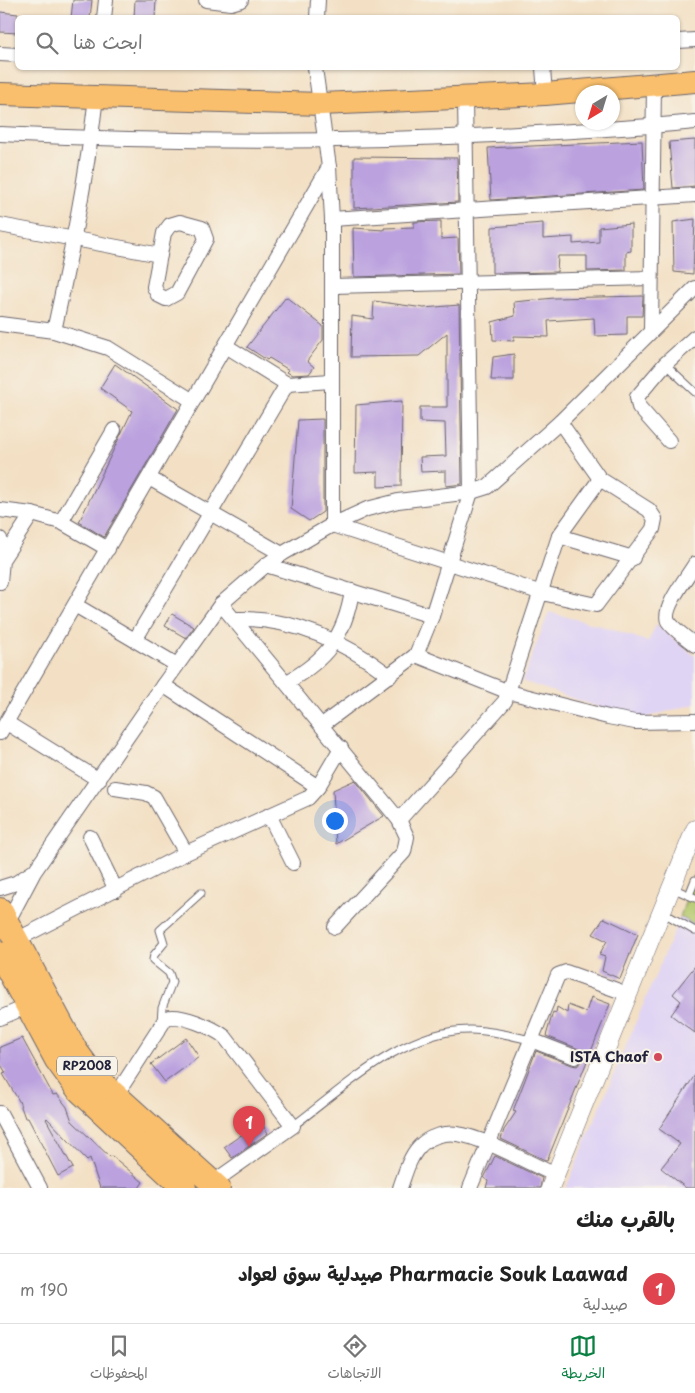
<!DOCTYPE html>
<html lang="ar">
<meta charset="utf-8">
<style>
:root{--surface:#fff;--page:#f6f6f6;--text:#222;--muted:#767676;--line:#e0e0e0;--accent:#0b8043}
body{margin:0;font-family:"Playpen Sans","Playpen Sans Arabic",sans-serif;background:var(--page);color:var(--text);direction:rtl}
.compass{position:absolute;left:575px;top:85px;width:45px;height:45px;border-radius:50%;background:var(--surface);box-shadow:0 1px 4px #0004;rotate:218deg}
.you{position:absolute;left:334px;top:820px;width:18px;height:18px;margin:-12px;border:4px solid #fff;border-radius:50%;background:#1a73e8;box-shadow:0 0 0 8px #1a73e833}
.badge{display:grid;place-items:center;width:32px;height:32px;border-radius:50%;background:var(--accent);color:#fff;font-size:16px;font-weight:700}
.pin{position:absolute;translate:-50% -41px;filter:drop-shadow(0 1px 2px #0008)}
.pin::after{content:'';position:absolute;top:26px;width:18px;height:15px;background:inherit;clip-path:polygon(0 0,100% 0,50% 100%)}
.list{margin:0;padding:0;list-style:none}
h2{display:flex;justify-content:space-between;align-items:center;height:65px;margin:0;padding:0 20px;font-size:21px}
h2 small{font-size:16px;font-weight:400;color:var(--muted)}
.list li{display:grid;grid-template-columns:32px 1fr auto;gap:15px;align-items:center;box-sizing:border-box;height:70px;padding:0 20px;border-top:1px solid var(--line)}
.list b{display:block;font-size:19px;white-space:nowrap}
.list p{margin:0;font-size:16px;white-space:nowrap;color:var(--muted)}
.list em{font-size:16px;font-style:normal;color:var(--muted)}
.icon{flex:none;width:28px;height:28px;fill:none;stroke:currentColor;stroke-width:2;stroke-linecap:round;stroke-linejoin:round}
.map{position:relative;flex:none;width:695px;height:1188px;overflow:hidden;direction:ltr}
.search{position:absolute;background:var(--surface);box-shadow:0 1px 4px #0004;left:15px;right:15px;top:15px;height:55px;display:flex;align-items:center;gap:12px;box-sizing:border-box;padding:0 18px;border-radius:8px;color:var(--muted);font-size:19px}
.sheet{height:135px;background:var(--surface)}
nav{display:flex;justify-content:space-around;align-items:center;box-sizing:border-box;height:70px;border-top:1px solid var(--line);background:var(--surface);font-size:14px;color:var(--muted)}
nav a{display:grid;justify-items:center;gap:2px}
nav .on{color:var(--accent)}
.map>svg:first-child{display:block}
.built{fill:#e0d4f4}
.green{fill:#b4c86c;stroke:#6b7554}
.building{fill:#bba2df}
.lines{fill:none;stroke-linecap:round;stroke-linejoin:round}
.service-casing{stroke:#6b646b;stroke-width:9}
.minor-casing{stroke:#6b646b;stroke-width:16}
.tertiary-casing{stroke:#6b646b;stroke-width:19}
.primary-casing{stroke:#6b646b;stroke-width:24}
.trunk-casing{stroke:#6b646b;stroke-width:26}
.service{stroke:#fff;stroke-width:7}
.minor{stroke:#fff;stroke-width:14}
.tertiary{stroke:#fff;stroke-width:18}
.primary{stroke:#f9bf6d;stroke-width:22}
.trunk{stroke:#f9bf6d;stroke-width:24}
.poi-dot{fill:#d1495b;stroke:#f7f3e8;stroke-width:2}
.labels{text-anchor:middle;stroke-width:4;stroke-linejoin:round;paint-order:stroke}
.shield{fill:#f7f3e8;stroke:#62616f;stroke-width:1}
.shield-label{font-size:12px;font-weight:bold;fill:#22223b}
.poi-label{font-size:14px;font-weight:bold;fill:#22223b;stroke:#f7f3e8;text-anchor:end}
</style>
<div class="map">
<svg width="695" height="1188" viewBox="0 0 695 1188">
<rect width="100%" height="100%" fill="#f7f3e8"/>
<filter id="ink" filterUnits="userSpaceOnUse"><feTurbulence type="fractalNoise" baseFrequency=".02" numOctaves="2"/><feDisplacementMap in="SourceGraphic" scale="10" xChannelSelector="R" yChannelSelector="G"/><feConvolveMatrix kernelMatrix="1 2 1 2 8 2 1 2 1" color-interpolation-filters="sRGB"/></filter>
<filter id="wash" filterUnits="userSpaceOnUse"><feTurbulence type="fractalNoise" baseFrequency=".0096" numOctaves="4" result="noise"/><feDisplacementMap in="SourceGraphic" scale="20" xChannelSelector="R" yChannelSelector="G"/><feGaussianBlur stdDeviation="1.12" result="paint"/><feColorMatrix in="noise" values="0 0 0 0 0 0 0 0 0 0 0 0 0 0 0 0 0 1.4 0 .05"/><feComposite in="paint" operator="in"/></filter>
<g filter="url(#wash)">
<rect width="100%" height="100%" fill="#f3e0c4"/>
<!-- built -->
<g class="built">
<polygon points="549,612 616,630 648,642 656,625 695,656 695,704 636,720 522,681"/>
<polygon points="680,917 695,925 695,1188 566,1188"/>
</g>
<!-- green -->
<polygon class="green" points="695,873 695,925 680,917"/>
<g id="blocks">
<!-- building -->
<g class="building">
<polygon points="73,0 92,0 90,18 71,18"/>
<polygon points="135,0 156,0 155,18 134,18"/>
<polygon points="0,12 18,14 18,33 0,32"/>
<polygon points="695,140 695,186 673,188 669,142"/>
<polygon points="642,141 644,190 491,200 488,148"/>
<polygon points="354,157 457,158 458,202 354,208"/>
<polygon points="695,219 693,274 674,272 673,222"/>
<polygon points="441,221 441,239 458,238 459,274 354,277 353,228 384,230 384,228 414,227 414,222"/>
<polygon points="543,223 543,239 573,237 573,244 599,242 599,227 631,224 631,251 626,252 626,270 587,271 587,256 558,256 557,272 492,273 492,227"/>
<polygon points="643,296 642,316 627,316 627,335 595,336 594,318 548,321 549,337 514,336 514,341 493,340 492,322 515,316 514,302 554,298"/>
<polygon points="286,297 323,326 323,340 307,361 314,367 309,374 292,375 287,372 289,370 269,358 267,360 247,347"/>
<polygon points="374,301 424,308 459,305 462,484 446,486 446,471 421,472 420,457 446,456 445,423 420,422 420,407 447,407 447,333 419,356 351,357 352,316 373,319"/>
<polygon points="514,354 514,380 491,380 493,357"/>
<polygon points="115,364 178,409 104,537 79,522 132,411 100,388"/>
<polygon points="402,401 401,486 378,487 378,472 355,473 356,405"/>
<polygon points="323,419 323,512 309,521 291,509 298,420"/>
<polygon points="172,614 194,627 186,638 165,626"/>
<polygon points="355,780 384,816 336,844 333,790"/>
<polygon points="604,918 638,934 620,979 602,971 605,957 599,955 607,941 593,934"/>
<polygon points="695,966 695,1033 671,1015 681,1001 673,994"/>
<polygon points="591,997 610,1004 547,1161 501,1139 504,1130 516,1112 513,1111 536,1051 572,1065 577,1066 583,1061 584,1055 579,1049 546,1036 553,1012 556,1013 557,1007 567,1013 568,1005 586,1012"/>
<polygon points="22,1038 53,1095 57,1094 67,1107 72,1121 110,1157 112,1156 143,1182 139,1188 100,1188 90,1158 87,1160 47,1118 46,1119 73,1168 58,1176 28,1118 25,1118 19,1101 3,1074 6,1073 0,1063 0,1047"/>
<polygon points="186,1038 199,1057 165,1082 151,1064"/>
<polygon points="695,1075 695,1188 686,1188 661,1168 680,1144 659,1129"/>
<polygon points="260,1122 268,1133 232,1158 224,1147"/>
<polygon points="495,1156 542,1178 540,1188 486,1188 488,1181 484,1178"/>
</g>
</g>
</g>
<g filter="url(#ink)">
<use href="#blocks" fill-opacity="0" stroke="#6b646b" stroke-width="1"/>
<g class="lines">
<!-- service casing -->
<g class="service-casing">
<g id="service">
<polyline points="665,364 695,392"/>
<polyline points="672,888 695,898"/>
<polyline points="689,895 695,880"/>
<polyline points="662,912 695,931"/>
<polyline points="161,1022 162,1008 172,982 169,973 153,960 154,955 164,943 160,930 201,893"/>
<path d="M 293,1126 C 344,1088 404,1029 471,1030 C 491,1030 511,1036 531,1040"/>
</g>
</g>
<!-- minor casing -->
<g class="minor-casing">
<g id="minor">
<polyline points="206,0 231,3 241,0"/>
<polyline points="104,18 106,0"/>
<polyline points="317,18 318,0"/>
<polyline points="678,41 695,40"/>
<polyline points="0,54 18,55"/>
<polyline points="543,68 545,94"/>
<path d="M 0,134 C 173,143 345,143 518,134 C 577,131 636,128 695,122"/>
<polyline points="329,167 332,219 332,525 542,593 596,605 653,529 655,519 649,510 600,479 560,422"/>
<polyline points="332,219 695,195"/>
<polygon points="180,222 202,228 206,239 177,293 166,299 158,295 154,287 164,233 170,225"/>
<polyline points="0,225 160,255"/>
<polyline points="332,286 651,278"/>
<polyline points="0,324 54,331 108,348 193,401"/>
<polyline points="651,330 654,85"/>
<path d="M 54,331 C 71,253 87,176 96,97"/>
<polyline points="226,346 287,384 331,381"/>
<polyline points="669,441 639,407 637,397 665,364 695,337"/>
<polyline points="149,478 282,554"/>
<polyline points="0,510 32,514 61,522 108,549"/>
<polyline points="61,522 114,430"/>
<polyline points="559,536 633,558"/>
<polyline points="0,539 2,560 0,582"/>
<polyline points="2,560 32,514"/>
<path d="M 695,564 C 688,576 662,608 668,621 C 674,630 687,638 695,645"/>
<polyline points="266,565 432,616"/>
<polyline points="221,604 399,820 407,837 404,852 335,927"/>
<polyline points="75,605 177,665"/>
<path d="M 234,619 C 292,617 344,641 390,676"/>
<polyline points="135,640 287,384"/>
<polyline points="416,655 509,692 608,717 635,722 695,721"/>
<path d="M 287,682 C 326,660 345,636 352,591"/>
<polyline points="163,685 318,787"/>
<polyline points="7,723 99,780"/>
<polyline points="322,725 416,655 432,616 471,492 465,99"/>
<polyline points="0,733 329,167 315,68"/>
<polyline points="115,788 146,793 154,797 186,853"/>
<polyline points="269,815 293,863"/>
<polyline points="399,820 505,701 559,536 600,479"/>
<polyline points="90,837 116,890"/>
<polyline points="0,888 16,883 33,872"/>
<polyline points="7,923 34,872 163,685 221,604 266,565 282,554 332,525 367,509 398,501 471,492 487,487 560,422 695,288"/>
<polyline points="16,940 186,853 308,798 318,787 341,748"/>
<polyline points="0,1018 28,1006"/>
<polyline points="531,1040 575,1057"/>
<path d="M 115,1097 L 166,1018 C 180,1013 214,1028 225,1037 L 293,1126 L 212,1183"/>
<polyline points="0,1113 40,1188"/>
<path d="M 400,1188 C 405,1174 409,1158 419,1147 C 428,1137 444,1132 457,1134 C 483,1137 530,1164 556,1175"/>
<polyline points="470,1188 558,975 566,972 628,994"/>
</g>
</g>
<!-- tertiary casing -->
<g class="tertiary-casing">
<polyline id="tertiary" points="550,1188 695,829"/>
</g>
<!-- primary casing -->
<g class="primary-casing">
<polyline id="primary" points="0,94 321,104 545,94 695,81"/>
</g>
<!-- trunk casing -->
<g class="trunk-casing">
<g id="trunk">
<polyline points="0,910 75,1050 94,1076 218,1188"/>
<polyline points="0,954 57,1060 78,1089 184,1188"/>
</g>
</g>
<!-- service -->
<use href="#service" class="service"/>
<!-- minor -->
<use href="#minor" class="minor"/>
<!-- tertiary -->
<use href="#tertiary" class="tertiary"/>
<!-- primary -->
<use href="#primary" class="primary"/>
<!-- trunk -->
<use href="#trunk" class="trunk"/>
</g>
</g>
<!-- markers -->
<circle class="poi-dot" cx="658" cy="1057" r="5"/>
<g class="labels">
<!-- shield labels -->
<rect class="shield" x="57" y="1056.5" width="60" height="19" rx="4"/>
<g class="shield-label">
<text x="87" y="1070">RP2008</text>
</g>
<!-- poi labels -->
<g class="poi-label">
<text x="648" y="1062">ISTA Chaof</text>
</g>
</g>
</svg>
<svg class="compass" viewBox="-18 -18 36 36"><path d="M0-13l5 13h-10z" fill="#e53935"/><path d="M0 13l5-13h-10z" fill="#767676"/></svg>
<div class="you"></div>
<div class="pin badge" style="left:249px;top:1147px;background:#e0444e">1</div>
<div class="search"><svg class="icon" aria-label="search" viewBox="0 0 24 24"><circle cx="10" cy="10" r="6"/><path d="M15 15l6 6"/></svg>ابحث هنا</div>
</div>
<section class="sheet">
<h2>بالقرب منك<small></small></h2>
<ul class="list">
<li><span class="badge" style="background:#e0444e">1</span><div><b>Pharmacie Souk Laawad صيدلية سوق لعواد</b><p>صيدلية</p></div><em>190 m</em></li>
</ul>
</section>
<nav>
<a class="on"><svg class="icon" aria-label="map" viewBox="0 0 24 24"><path d="M3 6l6-2 6 2 6-2v14l-6 2-6-2-6 2zM9 4v14M15 6v14"/></svg>الخريطة</a>
<a><svg class="icon" aria-label="directions" viewBox="0 0 24 24"><path d="M12 3l9 9-9 9-9-9zM9 14v-3h6M13 9l2 2-2 2"/></svg>الاتجاهات</a>
<a><svg class="icon" aria-label="saved" viewBox="0 0 24 24"><path d="M7 4h10v16l-5-4-5 4z"/></svg>المحفوظات</a>
</nav>
